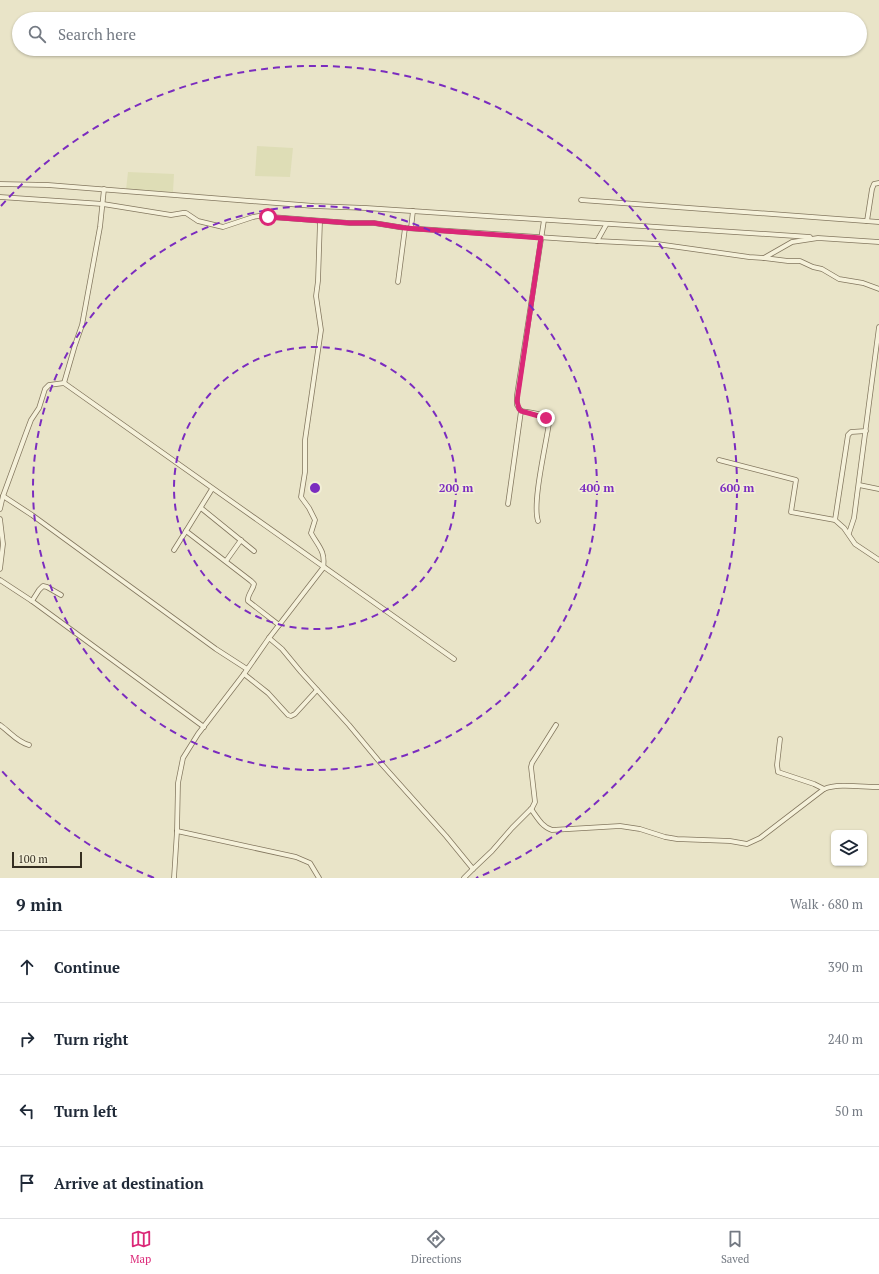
<!DOCTYPE html>
<meta charset="utf-8">
<style>
:root{--surface:#fff;--page:#f6f6f7;--text:#1f2937;--muted:#747a83;--line:#e0e1e3;--accent:#db2777}
body{margin:0;font-family:"PT Serif",serif;background:var(--page);color:var(--text)}
.controls{position:absolute;right:12px;bottom:12px;display:grid;overflow:hidden;border-radius:6px;box-shadow:0 1px 3px #0004}
.controls button{width:36px;height:36px;display:grid;place-items:center;padding:0;border:0;border-bottom:1px solid var(--line);background:var(--surface);color:var(--text);font:20px sans-serif}
.scale{position:absolute;left:12px;bottom:10px;width:70px;box-sizing:border-box;padding-left:4px;border:2px solid #352e21;border-top:0;font-size:11px;line-height:14px;white-space:nowrap;color:#352e21;-webkit-text-stroke:3px #f2eed6;paint-order:stroke}
.stop{position:absolute;width:12px;height:12px;margin:-9px;border:3px solid #db2777;border-radius:50%;background:#fff}
.stop.end{background:#db2777;border-color:#fff;box-shadow:0 1px 4px #0008}
.list{margin:0;padding:0;list-style:none}
h2{display:flex;justify-content:space-between;align-items:center;height:52px;margin:0;padding:0 16px;font-size:17px}
h2 small{font-size:13px;font-weight:400;color:var(--muted)}
.list li{display:grid;grid-template-columns:26px 1fr auto;gap:12px;align-items:center;box-sizing:border-box;height:72px;padding:0 16px;border-top:1px solid var(--line)}
.list b{display:block;font-size:15px;white-space:nowrap}
.list em{font-size:13px;font-style:normal;color:var(--muted)}
.icon{flex:none;width:22px;height:22px;fill:none;stroke:currentColor;stroke-width:2;stroke-linecap:round;stroke-linejoin:round}
.map{position:relative;flex:none;width:879px;height:878px;overflow:hidden}
.search{position:absolute;background:var(--surface);box-shadow:0 1px 3px #0004;left:12px;right:12px;top:12px;height:44px;display:flex;align-items:center;gap:10px;box-sizing:border-box;padding:0 14px;border-radius:22px;color:var(--muted);font-size:15px}
.sheet{height:340px;background:var(--surface)}
nav{display:flex;justify-content:space-around;align-items:center;box-sizing:border-box;height:56px;border-top:1px solid var(--line);background:var(--surface);font-size:11px;color:var(--muted)}
nav a{display:grid;justify-items:center;gap:2px}
nav .on{color:var(--accent)}
.map>svg:first-child{display:block}
.farmland{fill:#deddb6}
.lines{fill:none;stroke-linecap:round;stroke-linejoin:round}
.street-casing{stroke:#83775f;stroke-width:5.5}
.street{stroke:#f5f1da;stroke-width:4}
.route{stroke:#db2777;stroke-width:5}
.ring{fill:none;stroke:#7b2cbf;stroke-width:2;stroke-dasharray:7 5}
.centre{fill:#7b2cbf;stroke:#f2eed6;stroke-width:2}
.ring-label{font-size:12px;text-anchor:middle;font-weight:bold;fill:#7b2cbf;stroke:#f2eed6;stroke-width:3.5;stroke-linejoin:round;paint-order:stroke}
</style>
<div class="map">
<svg width="879" height="878" viewBox="0 0 879 878">
<rect width="100%" height="100%" fill="#e9e4c8"/>
<!-- farmland -->
<g class="farmland">
<polygon points="257,146 293,148 290,177 255,176"/>
<polygon points="128,172 174,174 173,192 126,190"/>
</g>
<g class="lines">
<!-- street casing -->
<g class="street-casing">
<g id="street">
<polyline points="0,184 48,185 314,206 366,208 810,237"/>
<polyline points="0,197 103,204 171,215 183,213 186,213 198,221 223,227 253,217 259,216 350,223 374,223 405,228 597,241 657,244 749,257 764,258 792,242 818,238 879,242"/>
<polyline points="581,200 879,222"/>
<polyline points="867,221 872,189 874,184 879,183"/>
<polyline points="411,228 413,211"/>
<polyline points="597,241 606,225"/>
<polyline points="764,258 788,261 800,261 813,267 822,269 839,279 863,283 879,289"/>
<polyline points="398,282 405,228"/>
<polyline points="64,383 75,345 82,325 100,227 104,189"/>
<path d="M 521,411 C 530,413 547,413 549,423 C 546,445 532,503 538,521"/>
<polyline points="719,460 796,480 791,512 835,520 844,528 855,544 879,560"/>
<polyline points="859,485 879,489"/>
<path d="M 212,489 L 186,531 L 251,581 L 254,584 C 253,590 247,595 248,601 L 279,625"/>
<polyline points="3,496 32,515 216,649 247,669"/>
<polyline points="508,504 521,411 517,405 517,395 544,220"/>
<polyline points="201,508 254,551"/>
<polyline points="0,509 3,496 25,436 31,420 39,408 45,389 49,385 64,383 454,659"/>
<polyline points="0,519 3,544 0,569"/>
<polyline points="835,520 848,435 851,432 866,431"/>
<polyline points="849,533 854,518 879,327"/>
<polyline points="174,550 186,531"/>
<polyline points="226,561 241,540"/>
<polyline points="0,580 32,601 204,727"/>
<polyline points="32,601 39,590 43,586 47,587 61,595"/>
<path d="M 269,638 L 323,568 C 326,551 318,546 311,533 L 315,520 L 309,508 L 301,497 L 305,472 L 305,440 L 321,330 L 316,296 L 318,281 L 320,221"/>
<polyline points="244,674 268,693 288,715 291,716 295,714 317,690"/>
<path d="M 0,725 C 10,732 17,742 29,745"/>
<polyline points="780,739 777,765 778,772 814,784 824,789"/>
<path d="M 531,809 C 537,817 542,827 552,830 L 620,826 L 640,829 L 665,837 L 677,839 L 730,841 L 747,844 L 760,838 L 824,789 C 838,783 862,787 879,787"/>
<polyline points="177,831 296,857 310,863 319,878"/>
<polyline points="174,878 177,831 178,783 183,758 198,734 244,674 269,638 282,649 301,672 349,725 378,760 446,836 473,869 492,851 512,828 532,808 535,802 531,767 532,763 556,725"/>
<polyline points="464,878 473,869"/>
</g>
</g>
<!-- street -->
<use href="#street" class="street"/>
</g>
<g class="lines">
<!-- route -->
<polyline class="route" points="268,217 350,223 374,223 405,228 541,238 517,401 519,409 521,411 546,418"/>
</g>
<!-- distance rings -->
<g class="ring">
<circle cx="315" cy="488" r="141"/>
<circle cx="315" cy="488" r="282"/>
<path d="M154 878A422 422 0 0 1 1 770M1 206A422 422 0 1 1 476 878"/>
</g>
<circle cx="315" cy="488" r="6" class="centre"/>
<g class="ring-label">
<text x="456" y="492">200 m</text>
<text x="597" y="492">400 m</text>
<text x="737" y="492">600 m</text>
</g>
</svg>
<div class="controls">
<button><svg class="icon" aria-label="layers" viewBox="0 0 24 24"><path d="M12 4l9 5-9 5-9-5zM3 14l9 5 9-5"/></svg></button>
</div>
<div class="scale">100 m</div>
<div class="stop" style="left:268px;top:217px"></div>
<div class="stop end" style="left:546px;top:418px"></div>
<div class="search"><svg class="icon" aria-label="search" viewBox="0 0 24 24"><circle cx="10" cy="10" r="6"/><path d="M15 15l6 6"/></svg>Search here</div>
</div>
<section class="sheet">
<h2>9 min<small>Walk · 680 m</small></h2>
<ul class="list">
<li><svg class="icon" aria-label="ahead" viewBox="0 0 24 24"><path d="M12 20V5M6 11l6-6 6 6"/></svg><div><b>Continue</b></div><em>390 m</em></li>
<li><svg class="icon" aria-label="right" viewBox="0 0 24 24"><path d="M7 20v-9h11M14 6l5 5-5 5"/></svg><div><b>Turn right</b></div><em>240 m</em></li>
<li><svg class="icon" aria-label="left" viewBox="0 0 24 24"><path d="M17 20v-9H6M10 6l-5 5 5 5"/></svg><div><b>Turn left</b></div><em>50 m</em></li>
<li><svg class="icon" aria-label="arrive" viewBox="0 0 24 24"><path d="M6 21V4h12l-3 4 3 4H6"/></svg><div><b>Arrive at destination</b></div></li>
</ul>
</section>
<nav>
<a class="on"><svg class="icon" aria-label="map" viewBox="0 0 24 24"><path d="M3 6l6-2 6 2 6-2v14l-6 2-6-2-6 2zM9 4v14M15 6v14"/></svg>Map</a>
<a><svg class="icon" aria-label="directions" viewBox="0 0 24 24"><path d="M12 3l9 9-9 9-9-9zM9 14v-3h6M13 9l2 2-2 2"/></svg>Directions</a>
<a><svg class="icon" aria-label="saved" viewBox="0 0 24 24"><path d="M7 4h10v16l-5-4-5 4z"/></svg>Saved</a>
</nav>
